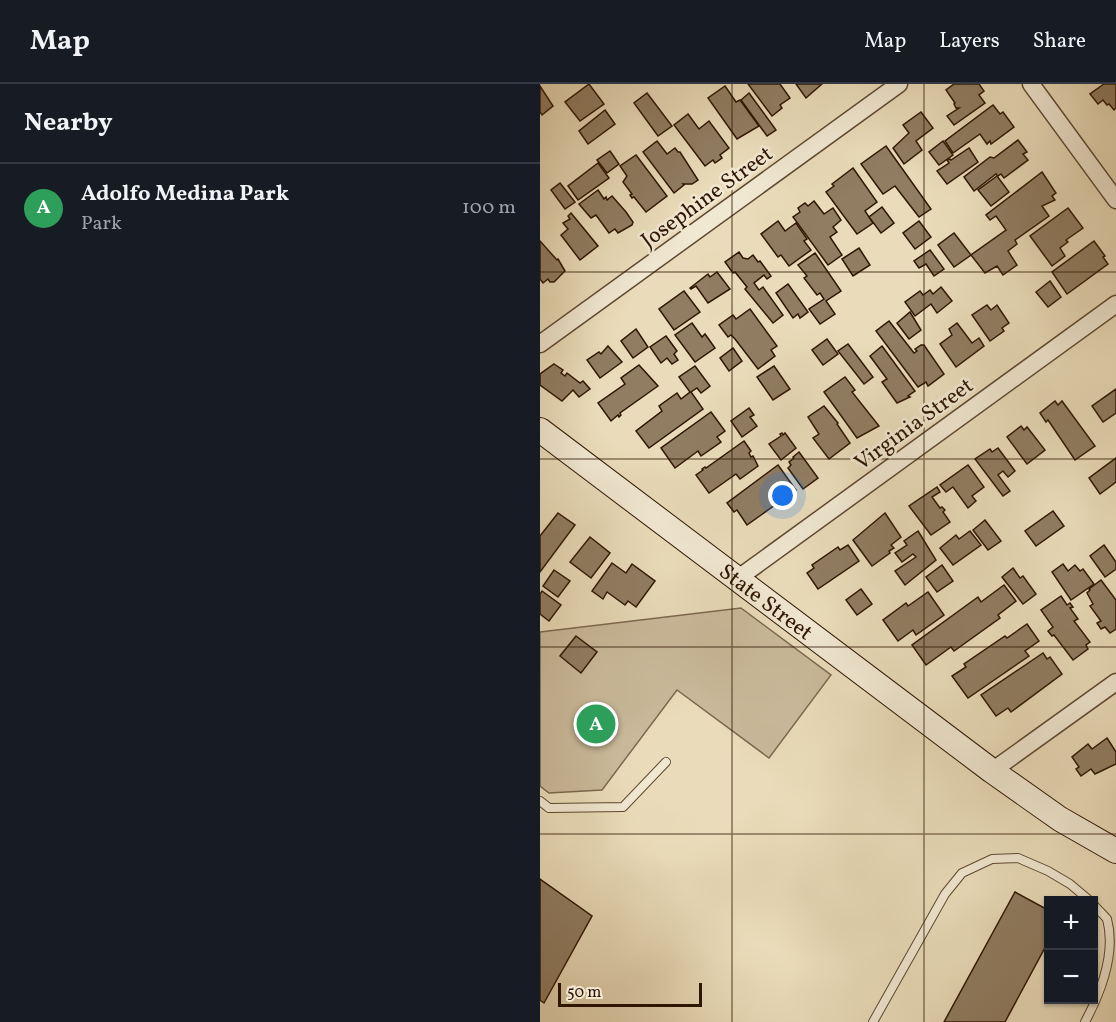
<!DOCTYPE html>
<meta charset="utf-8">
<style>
:root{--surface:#171b24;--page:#242831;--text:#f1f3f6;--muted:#9ea1a6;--line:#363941;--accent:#c59692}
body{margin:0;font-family:Vollkorn,serif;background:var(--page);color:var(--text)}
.controls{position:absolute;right:18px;bottom:18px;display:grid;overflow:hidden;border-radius:0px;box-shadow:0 2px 4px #0004}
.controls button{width:54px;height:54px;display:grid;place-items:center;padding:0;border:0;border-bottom:2px solid var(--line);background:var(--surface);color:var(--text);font:30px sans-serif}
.scale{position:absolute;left:18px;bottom:15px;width:144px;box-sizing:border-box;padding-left:6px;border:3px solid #2f1603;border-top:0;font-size:16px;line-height:21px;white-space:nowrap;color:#2f1603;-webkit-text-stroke:4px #f1e8d2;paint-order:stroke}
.you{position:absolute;left:243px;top:412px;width:21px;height:21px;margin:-15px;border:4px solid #fff;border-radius:50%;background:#1a73e8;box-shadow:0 0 0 9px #1a73e833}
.badge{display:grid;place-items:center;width:39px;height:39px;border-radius:50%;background:var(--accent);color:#fff;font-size:20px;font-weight:700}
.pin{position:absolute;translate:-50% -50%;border:3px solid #fff;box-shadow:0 2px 6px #0006}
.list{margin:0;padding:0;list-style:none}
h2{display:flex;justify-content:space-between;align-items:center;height:78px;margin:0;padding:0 24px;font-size:26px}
h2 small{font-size:20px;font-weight:400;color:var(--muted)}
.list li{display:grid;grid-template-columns:39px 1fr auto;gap:18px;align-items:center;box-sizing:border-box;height:90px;padding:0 24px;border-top:2px solid var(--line)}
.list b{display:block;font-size:22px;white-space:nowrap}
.list p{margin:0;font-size:20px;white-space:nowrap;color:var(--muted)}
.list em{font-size:20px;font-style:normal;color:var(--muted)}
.map{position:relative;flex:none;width:576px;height:938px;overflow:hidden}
header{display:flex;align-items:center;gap:36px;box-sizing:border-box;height:84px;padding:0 30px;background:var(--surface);border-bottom:2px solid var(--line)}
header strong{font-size:28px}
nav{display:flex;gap:33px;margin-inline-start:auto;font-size:21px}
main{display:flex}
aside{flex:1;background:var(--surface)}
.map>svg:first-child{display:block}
.park{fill:#caba9b;stroke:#7c684f;stroke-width:1.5}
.building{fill:#907d62;stroke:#2f1603;stroke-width:1.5}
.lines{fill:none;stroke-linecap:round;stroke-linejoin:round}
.service-casing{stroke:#5e4831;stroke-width:10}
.minor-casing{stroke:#5e4831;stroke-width:19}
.secondary-casing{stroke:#2f1603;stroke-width:26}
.service{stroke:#f1e8d2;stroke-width:8}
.minor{stroke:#f1e8d2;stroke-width:16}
.secondary{stroke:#f1e8d2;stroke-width:24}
.grid{fill:none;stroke:#2f1603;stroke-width:1.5;stroke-opacity:0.55}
.labels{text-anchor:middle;stroke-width:5;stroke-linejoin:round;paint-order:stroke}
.street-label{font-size:22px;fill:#2f1603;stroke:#f1e8d2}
</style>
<header>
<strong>Map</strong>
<nav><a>Map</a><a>Layers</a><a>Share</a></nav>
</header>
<main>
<aside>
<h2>Nearby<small></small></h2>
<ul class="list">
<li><span class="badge" style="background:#2e9e5b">A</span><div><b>Adolfo Medina Park</b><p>Park</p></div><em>100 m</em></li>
</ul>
</aside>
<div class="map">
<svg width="576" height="938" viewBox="0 0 576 938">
<rect width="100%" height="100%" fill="#eadcba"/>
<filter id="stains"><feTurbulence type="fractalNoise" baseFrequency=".00333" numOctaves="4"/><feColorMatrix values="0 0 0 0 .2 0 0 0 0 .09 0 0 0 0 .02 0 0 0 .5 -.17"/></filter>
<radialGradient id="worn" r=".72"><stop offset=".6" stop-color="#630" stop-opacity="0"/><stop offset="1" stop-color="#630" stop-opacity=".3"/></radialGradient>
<!-- park -->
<polygon class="park" points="201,524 291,591 229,674 137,606 62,706 9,709 0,702 0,548"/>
<!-- building -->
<g class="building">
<polygon points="49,0 64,20 40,37 25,18"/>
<polygon points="208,0 240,0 250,14 240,21 242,24 232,32"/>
<polygon points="256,0 282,0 266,14"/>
<polygon points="414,0 439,0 444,7 439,11 445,19 414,41 407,32 419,24 416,24 414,20 415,19 406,6"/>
<polygon points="564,0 576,0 576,24 574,26 569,20 567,21 563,16 558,20 550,10"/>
<polygon points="0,2 13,22 2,31 0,28"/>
<polygon points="185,2 196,18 200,16 219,42 197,55 168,14"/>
<polygon points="107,9 132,42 118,52 94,19"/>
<polygon points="209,9 236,46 227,52 201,16"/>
<polygon points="453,21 460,30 463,28 474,43 451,60 450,57 447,60 440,50 413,69 405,57"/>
<polygon points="65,26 75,40 48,60 39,47"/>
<polygon points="381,28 393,44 376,57 382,66 364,80 353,64 369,49 363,41"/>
<polygon points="148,30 159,45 169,37 189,64 180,71 182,74 175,79 173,76 165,82 134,41"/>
<polygon points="478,56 487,68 483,70 488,76 464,94 461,90 458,92 456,90 434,107 424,93 450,73 454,74"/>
<polygon points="117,57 127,70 135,64 138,68 140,68 158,96 152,100 143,100 144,101 134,109 103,68"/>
<polygon points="403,57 413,71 399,81 389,68"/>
<polygon points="346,62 391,125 379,133 355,102 343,110 321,80"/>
<polygon points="429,64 438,78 407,100 397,87 409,79 407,76 410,75 411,76"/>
<polygon points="70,67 79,80 67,89 57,76"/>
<polygon points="96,71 127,112 106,128 94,113 92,114 90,111 92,110 83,98 87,92 80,82"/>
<polygon points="58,79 69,94 38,116 28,102"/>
<polygon points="313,84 337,118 325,127 333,139 317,150 286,108 294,102 292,100"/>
<polygon points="502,88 516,109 512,112 515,116 502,122 509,132 475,156 477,160 468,167 477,181 463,191 457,182 445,189 431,171 466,146 456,132 450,136 446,131"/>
<polygon points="457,92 469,108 451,122 438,106"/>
<polygon points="20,99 35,118 25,125 11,106"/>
<polygon points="58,106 64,115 66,113 67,116 72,112 86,128 93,138 92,141 78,149 75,145 69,149 56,131 51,134 39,120"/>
<polygon points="274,117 284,130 293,124 301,136 293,143 297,148 290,153 302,171 288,181 253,133 260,128 258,124 265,119 268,122"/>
<polygon points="342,123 354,139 341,149 329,133"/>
<polygon points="528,124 543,144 526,156 528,158 520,164 525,172 512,182 490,152"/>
<polygon points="31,129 58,162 40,176 21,151 28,145 23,139 30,135 28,132"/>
<polygon points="238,137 245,147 256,139 267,155 264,157 271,166 249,182 241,171 238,173 221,150"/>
<polygon points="379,137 391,153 375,165 363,149"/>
<polygon points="414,149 431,171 414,183 398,161"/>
<polygon points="0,157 17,176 18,175 25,187 14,198 10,198 8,195 3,199 0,195"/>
<polygon points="554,157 565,172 563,173 568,180 527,210 512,188"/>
<polygon points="319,164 330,181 313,192 302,175"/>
<polygon points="390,166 404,185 394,192 386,180 379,184 374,177"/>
<polygon points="199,168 203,174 208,175 213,171 218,178 220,177 231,192 227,195 224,191 214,199 219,206 223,203 243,231 233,239 205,205 207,203 195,188 193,189 185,178"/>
<polygon points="275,169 301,207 286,217 295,230 280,240 269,225 284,215 280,209 277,211 264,194 267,192 258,181"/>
<polygon points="177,188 190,205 168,219 156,202 151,205 150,204 168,190 170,193"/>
<polygon points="510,197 521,213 508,223 496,208"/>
<polygon points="248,200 268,228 260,234 258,230 253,234 236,209"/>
<polygon points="401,203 412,217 397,229 391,220 375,232 365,218 380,207 383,211 390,206 393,210"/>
<polygon points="144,207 160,228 134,246 119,225"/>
<polygon points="447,221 451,226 457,221 469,239 462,244 464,247 450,257 432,231"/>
<polygon points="210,225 237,262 231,266 235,272 218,285 195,255 191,251 188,253 179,241 193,231 196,235"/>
<polygon points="370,228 381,246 369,255 357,239"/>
<polygon points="349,237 374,269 377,267 375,265 381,261 384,261 404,290 388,302 386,298 378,303 336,247"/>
<polygon points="152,239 162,253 165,250 175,264 155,278 135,251"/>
<polygon points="417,239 432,259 439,254 444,262 416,283 400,260 412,251 409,245"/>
<polygon points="96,245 108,263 93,274 81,257"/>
<polygon points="126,252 137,267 134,270 138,276 132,280 127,274 121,279 110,263"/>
<polygon points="287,255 298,270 283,281 272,266"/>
<polygon points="308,260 333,293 324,300 298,267"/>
<polygon points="68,262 82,278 60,294 47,276 59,268 61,270"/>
<polygon points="342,262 375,307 368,312 370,313 357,319 342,298 347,295 330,272"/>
<polygon points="193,264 202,277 189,287 180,274"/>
<polygon points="14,280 23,286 21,289 25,292 27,289 40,299 43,297 50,305 39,313 33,306 22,317 0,301 0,290"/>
<polygon points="99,281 118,302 80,329 81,331 79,333 78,331 71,337 58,319 85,300 81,294"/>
<polygon points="155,282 170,302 161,309 157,304 151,308 163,325 109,364 96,347 122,327 119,322 137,309 141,315 150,308 139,293"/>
<polygon points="234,282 250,305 233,316 217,293"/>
<polygon points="305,293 315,306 312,308 339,342 317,354 284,308"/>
<polygon points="576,305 576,329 563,338 552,322"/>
<polygon points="515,317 518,321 522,317 555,362 535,376 508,336 506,338 500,329"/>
<polygon points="284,322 298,339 297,340 310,359 289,375 273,354 279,350 268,333"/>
<polygon points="209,324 214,331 210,333 217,342 202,353 191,337"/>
<polygon points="171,328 185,347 177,353 181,358 161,372 158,367 135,384 121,364"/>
<polygon points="481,342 484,346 487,343 505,366 487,380 467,353"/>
<polygon points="242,349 243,351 245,349 256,364 241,376 229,360 241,352 240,350"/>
<polygon points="204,357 211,367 209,369 211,373 213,372 218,382 200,395 196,390 169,409 156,391 163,386 162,385 165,383 166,384"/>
<polygon points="458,364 475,387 468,393 463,387 458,391 470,407 463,412 435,375 450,365 452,368"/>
<polygon points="259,368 278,394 263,405 248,384 251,381 249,378 254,374 253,373"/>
<polygon points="576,374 576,398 560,410 549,394"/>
<polygon points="238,381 256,406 207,441 197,426 194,428 187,419"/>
<polygon points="428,381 444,403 432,412 436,417 428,424 413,403 406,408 400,401"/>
<polygon points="397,403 400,408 392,413 400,424 402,423 405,426 403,428 410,438 391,451 369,422"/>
<polygon points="513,427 524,442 496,462 485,447"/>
<polygon points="18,429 35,441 0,488 0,452"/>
<polygon points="345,429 361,453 351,461 354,464 349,467 350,469 332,482 313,456"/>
<polygon points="445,436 461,457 448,466 433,446"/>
<polygon points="378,447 396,476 365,501 355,487 376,473 373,470 362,478 355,469 367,461 364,457"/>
<polygon points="430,447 441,461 413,481 400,464 416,451 419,455"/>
<polygon points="50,453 70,469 51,494 30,478"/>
<polygon points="308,461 319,477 278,505 267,489 274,484 272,481 298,463 300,466"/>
<polygon points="564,461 576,478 576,485 565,493 550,472"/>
<polygon points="72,479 86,489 92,480 115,497 96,523 88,517 85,521 67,508 63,515 52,507"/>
<polygon points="523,480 528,487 535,481 540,487 543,485 554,500 531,516 512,488"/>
<polygon points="402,481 413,497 397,508 386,493"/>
<polygon points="473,484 480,494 483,492 496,510 483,520 462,493"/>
<polygon points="14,486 30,497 18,513 3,502"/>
<polygon points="561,496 576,516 576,545 570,549 565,543 561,545 557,539 561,537 550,522 553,520 547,509 550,506 549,505"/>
<polygon points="464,501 476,517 458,531 460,534 414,567 411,563 386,581 372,561 438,513 441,518"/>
<polygon points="321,505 332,520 317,531 306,516"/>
<polygon points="2,507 21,521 9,537 0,530 0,510"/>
<polygon points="388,508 404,531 376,551 373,546 358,557 343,536 366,519 368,522"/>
<polygon points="521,512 527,521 530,519 533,523 530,524 538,535 534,537 550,558 546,561 548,565 533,576 514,551 512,552 508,547 513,543 501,526"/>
<polygon points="487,540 499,557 485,567 489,572 428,614 412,592 426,583 424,580 465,552 467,554"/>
<polygon points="36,552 57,568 41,589 20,572"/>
<polygon points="503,569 507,575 510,573 522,590 471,628 468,624 456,632 441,611"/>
<polygon points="567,654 576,668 576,680 555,690 551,685 541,692 536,685 539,683 532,673 548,660 552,665"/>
<polygon points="0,795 52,832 4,919 0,916"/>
<polygon points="475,808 508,826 508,858 465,938 404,938"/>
</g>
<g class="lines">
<!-- service casing -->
<g class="service-casing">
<g id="service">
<polyline points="0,717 9,724 83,723 126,678"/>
<polyline points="333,938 405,810 422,789 452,775 478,774 508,787 530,800 549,816"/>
<path d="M 545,938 C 561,908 576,868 567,835 C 563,830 558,826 554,821"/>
</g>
</g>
<!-- minor casing -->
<g class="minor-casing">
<g id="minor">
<polyline points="491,0 576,116"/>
<polyline points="0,260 359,0"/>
<polyline points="197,495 576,220"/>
<polyline points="452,687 576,598"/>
</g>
</g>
<!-- secondary casing -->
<g class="secondary-casing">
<g id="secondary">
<path id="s1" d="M 0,346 L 452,687 L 520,735 L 576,767"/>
</g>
</g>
<!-- service -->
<use href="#service" class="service"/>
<!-- minor -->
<use href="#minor" class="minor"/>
<!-- secondary -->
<use href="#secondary" class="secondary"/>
</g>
<!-- grid -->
<path class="grid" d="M 192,0 L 192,938M 384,0 L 384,938M 0,188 L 576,188M 0,375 L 576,375M 0,563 L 576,563M 0,750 L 576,750"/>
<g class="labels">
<!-- street labels -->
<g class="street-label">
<text transform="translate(166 112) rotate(-36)" y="8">Josephine Street</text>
<text transform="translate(373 339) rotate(-36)" y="8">Virginia Street</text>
<text dy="8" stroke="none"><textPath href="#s1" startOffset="284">State Street</textPath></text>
</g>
</g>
<rect width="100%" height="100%" filter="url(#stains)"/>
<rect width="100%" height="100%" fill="url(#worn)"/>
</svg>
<div class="controls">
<button>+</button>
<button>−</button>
</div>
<div class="scale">50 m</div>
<div class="you"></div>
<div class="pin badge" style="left:56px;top:640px;background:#2e9e5b">A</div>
</div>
</main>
